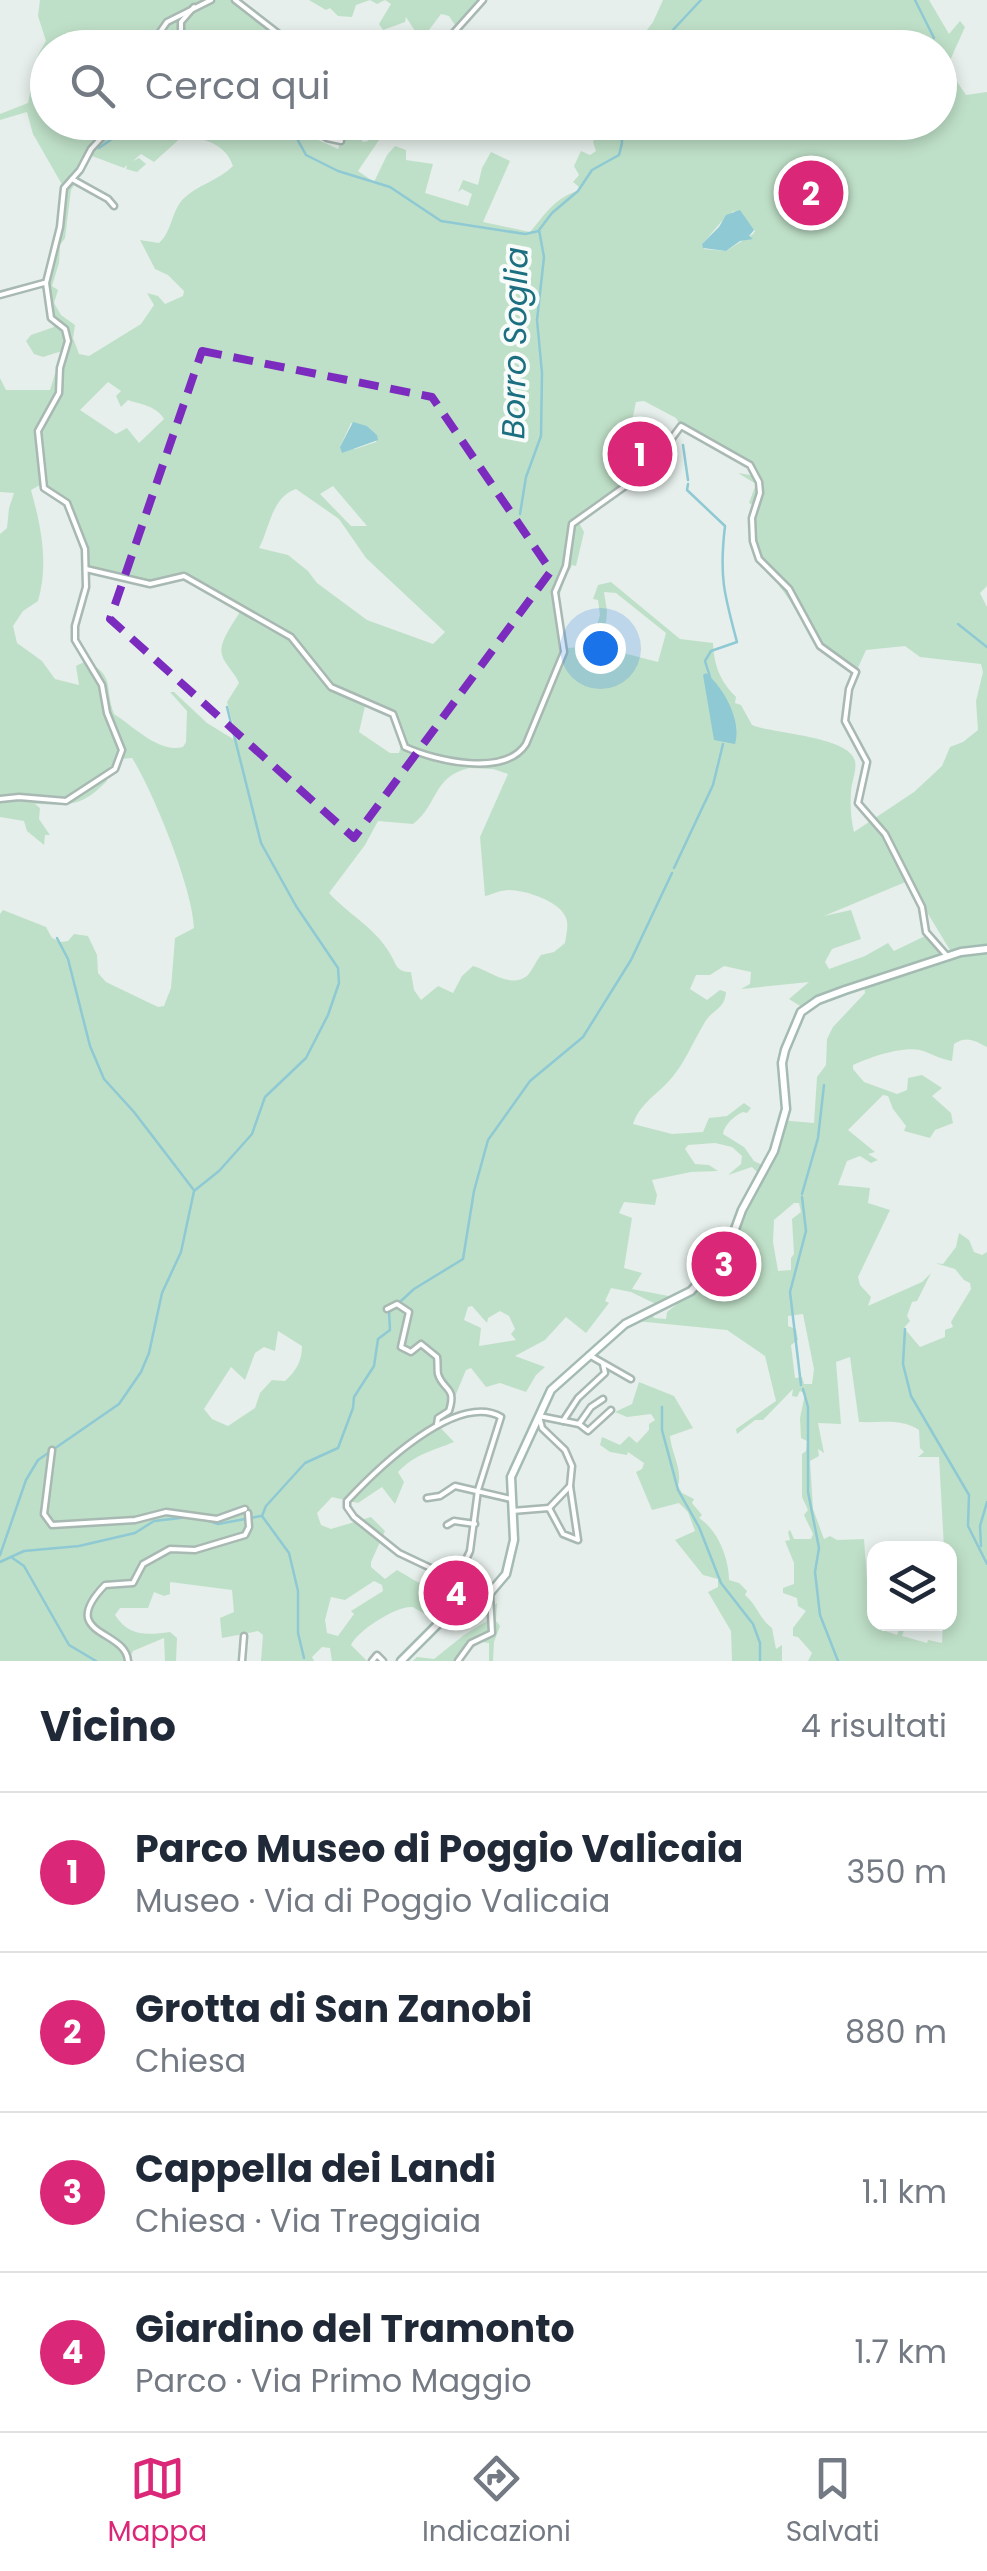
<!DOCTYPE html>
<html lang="it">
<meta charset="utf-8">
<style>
:root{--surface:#fff;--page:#f6f6f7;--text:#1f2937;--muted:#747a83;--line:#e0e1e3;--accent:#db2777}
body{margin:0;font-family:Poppins,sans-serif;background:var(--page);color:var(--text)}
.controls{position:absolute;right:30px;bottom:30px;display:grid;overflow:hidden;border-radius:20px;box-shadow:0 5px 15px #0003}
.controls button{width:90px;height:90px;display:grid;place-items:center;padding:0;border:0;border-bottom:2px solid var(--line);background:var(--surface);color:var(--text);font:50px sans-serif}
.you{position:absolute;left:600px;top:648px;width:35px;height:35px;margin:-25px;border:8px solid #fff;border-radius:50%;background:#1a73e8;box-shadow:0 0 0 15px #1a73e833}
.badge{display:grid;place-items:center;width:65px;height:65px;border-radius:50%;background:var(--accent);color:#fff;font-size:32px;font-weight:700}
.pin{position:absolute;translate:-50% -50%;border:5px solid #fff;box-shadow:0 2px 10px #0006}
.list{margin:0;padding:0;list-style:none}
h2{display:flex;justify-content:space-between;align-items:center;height:130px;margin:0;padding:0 40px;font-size:42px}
h2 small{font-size:32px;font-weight:400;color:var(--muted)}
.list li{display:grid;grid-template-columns:65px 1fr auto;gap:30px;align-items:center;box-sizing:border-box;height:160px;padding:0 40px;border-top:2px solid var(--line)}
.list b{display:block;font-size:38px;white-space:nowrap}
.list p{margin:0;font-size:32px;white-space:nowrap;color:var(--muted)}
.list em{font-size:32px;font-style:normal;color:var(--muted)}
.icon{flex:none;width:55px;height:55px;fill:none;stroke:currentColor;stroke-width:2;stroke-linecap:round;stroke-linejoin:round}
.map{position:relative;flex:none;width:987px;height:1661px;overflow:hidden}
.search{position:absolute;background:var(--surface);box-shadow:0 5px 15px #0003;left:30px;right:30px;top:30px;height:110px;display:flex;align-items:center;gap:25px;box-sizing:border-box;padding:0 35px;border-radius:55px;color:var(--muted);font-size:38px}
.sheet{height:770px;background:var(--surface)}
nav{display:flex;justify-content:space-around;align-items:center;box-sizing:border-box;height:140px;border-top:2px solid var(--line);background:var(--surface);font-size:28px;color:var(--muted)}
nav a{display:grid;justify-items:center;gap:5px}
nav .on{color:var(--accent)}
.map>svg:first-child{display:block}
.green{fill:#bfe0c8;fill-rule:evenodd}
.water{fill:#8ec9d4}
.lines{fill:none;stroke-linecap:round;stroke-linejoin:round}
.stream{stroke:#8ec9d4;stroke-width:2.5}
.street-casing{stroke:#a8b8b2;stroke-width:9}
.secondary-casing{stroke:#a4bbb3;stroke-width:11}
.street{stroke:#fff;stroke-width:4}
.secondary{stroke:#fff;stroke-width:6}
.marked{fill:none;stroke:#7b2cbf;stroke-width:8;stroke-dasharray:20 12;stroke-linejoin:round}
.labels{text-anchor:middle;stroke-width:8;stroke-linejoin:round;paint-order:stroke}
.water-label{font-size:32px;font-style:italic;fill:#1c6f80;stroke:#f7fbf9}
</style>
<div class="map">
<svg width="987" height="1661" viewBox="0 0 987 1661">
<rect width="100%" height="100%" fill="#e6efeb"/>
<!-- green -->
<g class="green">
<path d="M 40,0 L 235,0 L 297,47 L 48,48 L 48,122 L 282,122 L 293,129 L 297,123 L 301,123 L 307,128 L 303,130 L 305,134 L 338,149 L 341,140 L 332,136 L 334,130 L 319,123 L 347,123 L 363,142 L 368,141 L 370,137 L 381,137 L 358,171 L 374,182 L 387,155 L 395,146 L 406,150 L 406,160 L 433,164 L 425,193 L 468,206 L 472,194 L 462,189 L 458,192 L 463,180 L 478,185 L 482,168 L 491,152 L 510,161 L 483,222 L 530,232 C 544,216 555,197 578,191 L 579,187 L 573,182 L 579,175 L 574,166 L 581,151 L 590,155 L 596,151 L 593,142 L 598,132 L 594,123 L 940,122 L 940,48 L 634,47 L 653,22 L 663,0 L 929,0 L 949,34 L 960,21 L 965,27 L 947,67 L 966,95 L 987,92 L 987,586 L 980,593 L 987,607 L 987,1047 C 975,1041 967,1035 954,1044 L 952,1061 C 939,1059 931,1053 920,1050 C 902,1046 870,1057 853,1065 L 853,1069 L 864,1082 L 897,1094 L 907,1090 L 908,1078 L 922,1075 L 942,1088 L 932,1096 L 951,1113 L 953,1123 L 935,1130 L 930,1138 L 904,1131 L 906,1126 L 893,1109 L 888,1096 L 883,1095 L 848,1130 L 875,1152 L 868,1154 L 878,1160 L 871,1163 L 860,1156 L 847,1161 L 838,1185 L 870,1188 L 868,1203 L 890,1210 L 858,1277 L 860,1285 L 871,1297 L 868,1306 L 922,1282 L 931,1273 L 917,1301 L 912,1302 L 907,1316 L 910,1321 L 904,1328 L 920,1347 L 945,1337 L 945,1330 L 953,1327 L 951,1322 L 971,1289 L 970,1283 L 964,1280 L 955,1269 L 935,1263 L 943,1264 L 956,1247 L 959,1233 L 969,1240 L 974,1252 L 982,1255 L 987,1252 L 987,1661 L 808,1661 L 812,1653 L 798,1637 L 793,1636 L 793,1628 L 806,1611 L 798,1606 L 797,1598 L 783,1593 L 783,1588 L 794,1584 L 794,1563 L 785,1541 L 790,1540 L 788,1532 L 790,1530 L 794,1539 L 811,1539 L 813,1534 L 804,1515 L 808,1510 L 802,1497 L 802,1454 L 806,1451 L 807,1441 L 801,1438 L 800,1418 L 805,1394 L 800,1391 L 797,1397 L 792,1396 L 793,1389 L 763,1420 L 755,1420 L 737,1434 L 736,1429 L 776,1401 L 765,1356 L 727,1330 L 636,1321 L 651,1313 L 654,1318 L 666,1319 L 667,1312 L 677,1304 L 673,1301 L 662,1307 L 631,1292 L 611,1288 L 605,1301 L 609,1303 L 586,1333 L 566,1317 L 545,1340 L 515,1356 L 545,1367 L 536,1375 L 526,1392 L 500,1383 L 486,1387 L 471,1368 L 466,1370 L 449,1411 L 440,1417 L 437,1424 L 454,1442 C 432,1451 415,1454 398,1472 L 404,1482 L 395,1504 L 382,1487 L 358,1503 L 332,1497 L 317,1513 L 321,1525 L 331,1529 L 371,1517 L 385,1531 L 371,1562 L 371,1567 L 385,1579 L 397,1570 L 431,1590 L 437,1571 L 456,1580 L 469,1609 L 449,1615 L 445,1611 L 449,1592 L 439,1595 L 427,1615 C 425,1614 414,1608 413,1607 C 397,1605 357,1631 351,1645 L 367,1661 L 332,1661 L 330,1648 L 322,1647 L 312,1657 L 314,1661 L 261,1661 L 263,1635 L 258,1631 L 222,1638 L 220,1618 L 234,1612 L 232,1590 L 170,1582 L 170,1594 L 164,1596 L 154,1592 L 148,1608 L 120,1608 L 115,1615 C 129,1637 147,1635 170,1632 L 177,1638 L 176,1661 L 165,1661 L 164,1638 L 133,1651 L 128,1661 L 0,1661 L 0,914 L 3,910 L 46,927 L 52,938 L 61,942 L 68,941 L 74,934 L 88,936 L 97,955 L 98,973 L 106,982 L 158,1007 L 164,1006 L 171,988 L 175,938 L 194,928 C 193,889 153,791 132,758 L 121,759 L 105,778 L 107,781 C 81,807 71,805 35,804 L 40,808 L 39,819 L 50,835 L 45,835 L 44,845 L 27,831 L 24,821 L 0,817 L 0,534 L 7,528 L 9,508 L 14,493 L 0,492 L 0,378 L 6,390 L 50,390 L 62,351 L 43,357 L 34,354 L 26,341 L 31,335 L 54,327 L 46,289 L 60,227 L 64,188 L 33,134 L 27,112 L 0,120 L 0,114 L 28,103 L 38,55 L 46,41 L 38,16 ZM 184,135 C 206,140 225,143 233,166 C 218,181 197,185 183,199 C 171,212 172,232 159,243 L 140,240 L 155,269 L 168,275 L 184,291 L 183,296 L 165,304 L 158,296 L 147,293 L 154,305 L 141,324 L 89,356 L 79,354 L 73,338 L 75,325 L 61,315 L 54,303 L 58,290 L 52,286 L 59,263 L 60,245 L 65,238 L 71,190 L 92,156 L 124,168 L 127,165 L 126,169 L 137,172 L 146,164 L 139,158 L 133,161 L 141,154 L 154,162 ZM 734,211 L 755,231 L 753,234 L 726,251 L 704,249 L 702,244 C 713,233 721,219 734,211 ZM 108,382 L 121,391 L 116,396 L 121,407 L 128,400 C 142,405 155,405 164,419 L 139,443 L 127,428 L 116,434 L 80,410 ZM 644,401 L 676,418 L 681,426 L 744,460 L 756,476 L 738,473 L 756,484 L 749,503 L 755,506 C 747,537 758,563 781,583 L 779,586 C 794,603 806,632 822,647 C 831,657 845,664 856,672 L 866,650 L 905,646 L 920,657 L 981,664 L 983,672 L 976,701 L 978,730 L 963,742 L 950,747 L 942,766 L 914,792 L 854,832 C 851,819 850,806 851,793 C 851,783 857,771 855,761 C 849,736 773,734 752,725 L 741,705 L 735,703 L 736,697 C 719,680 714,664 713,643 L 680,639 L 611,582 L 598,585 L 593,599 L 598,600 L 600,615 L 591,646 L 568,648 C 549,618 558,593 572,565 L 576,566 L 584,532 L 579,523 L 584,514 L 621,486 L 616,478 L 612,460 C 629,450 633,450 642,430 L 632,421 L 636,402 ZM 351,423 L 367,426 L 377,435 L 376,442 L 355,449 L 340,447 ZM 42,484 L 47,492 L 61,497 L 67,503 L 86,554 L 86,569 L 150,584 L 180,575 L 241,610 C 235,621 218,642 222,655 C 225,665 235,673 239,683 L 227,702 L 235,731 L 233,739 L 207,723 L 174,692 L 170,692 L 187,711 L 186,742 L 183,747 C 160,754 133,726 114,714 C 104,687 116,676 86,661 L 76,666 L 79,685 L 55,679 L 42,661 L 17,643 L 13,626 L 23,611 L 38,601 C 49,564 41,526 31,490 ZM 333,486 L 367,526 L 351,526 L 320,494 ZM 296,489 L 339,519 L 366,558 L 445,632 L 433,644 L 367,620 L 317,583 L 308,571 L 288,555 L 259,548 C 269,531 271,497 296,489 ZM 604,592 L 616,593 L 666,633 L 658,662 L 604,648 L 607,611 ZM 366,702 L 393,714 L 402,742 L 399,753 L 390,753 L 359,732 ZM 469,768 L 493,769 L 508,774 L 480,837 L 485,896 C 493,894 501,890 509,890 C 525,890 560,901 566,918 C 569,925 566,935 565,943 L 554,952 L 541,955 C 536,961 532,971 527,976 C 510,989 489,970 473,966 L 462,976 L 453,993 L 438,986 L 421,1000 L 414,990 L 411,972 C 395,972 397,964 389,952 C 375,928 347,913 329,893 L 365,845 L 378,821 L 413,824 C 439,804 432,777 469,768 ZM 908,881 L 953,955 L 944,954 L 927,935 L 894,951 L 888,943 L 865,956 L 829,969 L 825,962 L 832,949 L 861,939 L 851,910 L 824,916 ZM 724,966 L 751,972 L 750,984 L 741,989 L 809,982 L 789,999 L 805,1009 L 845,990 L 864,985 L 865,993 L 833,1027 L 827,1039 L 826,1065 L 817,1077 L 814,1123 L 779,1120 L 773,1147 L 762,1165 L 754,1161 L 744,1147 L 723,1134 C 724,1125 735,1115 743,1112 L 747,1113 L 751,1108 L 744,1103 L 727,1116 L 709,1118 L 703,1132 L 672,1134 L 633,1124 C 640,1104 654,1097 668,1082 C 684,1066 693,1041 705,1022 C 712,1010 725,1009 726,992 L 720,990 L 707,1000 L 690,989 L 696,975 L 710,975 ZM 715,1143 L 732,1147 L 742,1156 L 741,1164 L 728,1175 L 752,1167 L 760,1175 L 727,1251 L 733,1254 L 726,1269 L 713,1269 L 679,1298 L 632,1289 L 642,1273 L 624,1268 L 632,1218 L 619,1213 L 624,1202 L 655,1205 L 657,1195 L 652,1180 L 691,1172 L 718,1171 L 709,1165 L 695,1164 L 685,1149 L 688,1145 ZM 794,1203 L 799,1203 L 801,1212 L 792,1219 L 794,1254 L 791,1258 L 791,1270 L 778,1271 L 773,1242 L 774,1220 ZM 472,1306 L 487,1323 L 488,1318 L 500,1311 L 509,1316 L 515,1329 L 511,1334 L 516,1340 L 479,1346 L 481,1328 L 464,1320 L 468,1307 ZM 803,1314 L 814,1369 L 812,1384 L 804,1384 L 802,1377 L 795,1378 L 791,1345 L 798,1340 L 796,1329 L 788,1326 L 788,1316 ZM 278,1331 L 302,1346 C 302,1361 296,1371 285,1381 L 272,1380 L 260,1393 L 255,1408 L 228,1426 L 212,1419 L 204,1409 L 231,1367 L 245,1380 L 255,1353 L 264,1347 L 275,1351 ZM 850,1357 L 859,1422 C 880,1423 901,1418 919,1430 L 920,1448 L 924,1452 L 918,1457 L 939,1457 L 944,1548 L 950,1549 L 950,1624 L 943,1624 L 942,1643 L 928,1640 L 927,1643 L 902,1636 L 906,1624 L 902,1624 L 897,1635 L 877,1628 L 870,1603 L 874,1603 L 874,1581 L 867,1581 L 864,1539 L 837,1540 L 830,1536 L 824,1539 L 813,1509 L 810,1461 L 819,1456 L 818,1449 L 824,1453 L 818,1423 L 841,1424 L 836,1362 ZM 374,1581 L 382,1585 L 383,1591 L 351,1611 L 354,1614 L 338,1636 L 327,1633 L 325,1620 L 331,1597 L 345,1600 Z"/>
<polygon points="309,0 483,0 457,28 449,16 441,14 423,38 419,37 406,17 405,22 383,30 379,24 391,4 385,0 377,4 370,0 356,5 352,17 338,16 330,8 326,10"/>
<path d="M 639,1382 L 674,1396 L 693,1428 L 670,1436 C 671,1452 683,1470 678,1486 L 682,1493 L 694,1499 L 692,1503 L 702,1515 L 699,1518 C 718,1530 729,1559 729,1580 L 739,1583 L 747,1591 L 745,1595 C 757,1605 759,1618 772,1628 L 776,1649 L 782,1645 L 782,1661 L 732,1661 L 731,1631 L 708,1592 L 718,1587 L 718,1579 L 703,1575 L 675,1540 L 695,1531 L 688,1512 L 679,1503 L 652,1510 L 636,1472 L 642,1469 L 644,1463 L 628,1452 L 627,1455 L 610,1452 L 600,1445 L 602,1437 L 620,1445 L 629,1436 L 637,1443 L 649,1430 L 649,1424 L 655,1420 L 651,1414 L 627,1417 L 615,1412 L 632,1404 Z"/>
<polygon points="497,1603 496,1621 500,1626 494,1642 493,1661 489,1661 489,1643 482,1642 458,1657 458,1661 413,1661 417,1657 434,1659 464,1635 492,1618 492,1607"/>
</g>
<!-- water -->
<g class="water">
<polygon points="740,210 754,230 749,236 753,239 740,241 726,251 703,248 702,244 719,227 726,215"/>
<polygon points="353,422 367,426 377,435 378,440 342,453 340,447"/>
<path d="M 706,673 C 724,688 742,721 735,744 L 714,740 L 703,675 Z"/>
</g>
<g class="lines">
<!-- stream -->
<g class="stream">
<polyline points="915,0 934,38"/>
<polyline points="179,47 214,48"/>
<polyline points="656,48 701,0"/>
<polyline points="282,122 295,135 306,155 338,171 390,187 441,221 525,234 539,231"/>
<polyline points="99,148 136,122"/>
<polyline points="683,445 688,480"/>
<path d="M 688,484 L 687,490 L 725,526 C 719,576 724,594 737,642 L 711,651 L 705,661 L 710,677"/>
<polyline points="520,514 526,477 541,436 542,373 537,320 544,257 539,230 552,213 578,191 592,170 619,155 622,143 620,122"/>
<polyline points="958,624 987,647"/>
<polyline points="674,868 713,785 723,744"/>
<polyline points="57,938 68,959 90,1046 104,1079 134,1112 193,1189"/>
<polyline points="802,1194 818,1138 824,1085"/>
<polyline points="905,1329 903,1364 911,1396 969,1495 968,1526 987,1564"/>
<polyline points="801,1385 790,1292 806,1231 802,1197"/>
<polyline points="803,1389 808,1407 808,1492 819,1548 815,1572 820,1615 838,1661"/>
<polyline points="662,1407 662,1430 678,1490 699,1527 721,1583 753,1624 760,1643 760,1661"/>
<polyline points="262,1516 266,1506 305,1463 338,1448 353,1408 354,1397 374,1366 378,1339 390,1330 389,1312 414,1289 463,1259 474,1191 488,1140 530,1081 583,1037 631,960 672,873"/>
<polyline points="262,1516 289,1553 298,1591 298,1633 304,1658"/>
<polyline points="201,1518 218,1524 261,1516"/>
<polyline points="981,1546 980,1526 987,1502"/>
<polyline points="0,1555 26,1480 38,1460 119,1404 141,1372 149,1353 162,1293 181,1252 194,1191 219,1171 252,1134 265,1097 306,1058 328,1015 339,983 338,968 296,906 261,843 227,707"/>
<polyline points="11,1557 24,1566 69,1645 96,1661"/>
<polyline points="0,1562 24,1551 79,1546 135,1533 154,1521 189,1517"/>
</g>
<!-- street casing -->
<g class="street-casing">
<g id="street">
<polyline points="235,0 297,48"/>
<polyline points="194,7 181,22 181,32 191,42 217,41 229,48"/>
<polyline points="149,48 167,22 211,0"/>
<polyline points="440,48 483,0"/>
<polyline points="304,122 327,138 341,141"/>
<polyline points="72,179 108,199 114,206"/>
<polyline points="0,295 44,283"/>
<path d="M 86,569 L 150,584 L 184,576 L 291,637 L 331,687 L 393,714 L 405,747 C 436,761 505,777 526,744 L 564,652 L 555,592 L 566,566 L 572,524 L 649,469 L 681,426 L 750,465 L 759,482 L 760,493 L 752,518 L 753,541 L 759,559 L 789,589 L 820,646 L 856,672 L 849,689 L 845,721 L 867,762 L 858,803 L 885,834 L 922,907 L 926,932 L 948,957"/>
<polyline points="0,799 19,797 66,801 115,769 122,750 107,713 102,685 75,640 75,626 86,587 85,549 67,503 44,488 38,431 59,393 60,368 68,341 65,329 51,318 46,283 60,227 64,188 80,170 91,149 116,122"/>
<path d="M 387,1309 L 397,1304 L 409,1312 L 401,1347 L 411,1352 L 421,1344 L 437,1357 C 438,1362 437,1368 438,1374 C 443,1391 457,1386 449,1411 L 438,1418 L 437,1424"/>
<polyline points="589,1355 631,1379"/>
<polyline points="539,1416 579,1424 588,1431 611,1410"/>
<polyline points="563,1421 578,1398 605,1373 603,1364"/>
<polyline points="579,1424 591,1407 603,1399"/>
<polyline points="52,1450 44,1514 52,1525 135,1520 166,1512 217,1519 245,1509"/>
<polyline points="427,1498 440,1496 455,1486 511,1499"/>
<polyline points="550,1507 570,1486"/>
<polyline points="512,1511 549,1508 563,1534 578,1540 570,1486 572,1466 565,1450 542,1428 539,1416"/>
<polyline points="447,1525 454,1521 475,1524"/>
<path d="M 444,1620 L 449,1596 L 470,1551 L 478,1490 L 501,1417 C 456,1391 376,1470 347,1501 L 347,1507 L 354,1517 L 399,1553 L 456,1580"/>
<path d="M 128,1661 C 126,1629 56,1636 105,1585 L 133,1583 L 143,1564 L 170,1549 L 195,1550 L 245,1535 L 249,1527 L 248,1513"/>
<polyline points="242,1661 244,1636"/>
<polyline points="372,1661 377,1655 383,1661"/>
<polyline points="458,1661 471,1643 492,1633 490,1595"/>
</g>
</g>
<!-- secondary casing -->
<g class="secondary-casing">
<polyline id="secondary" points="401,1661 439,1623 489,1594 506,1574 514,1540 511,1477 551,1390 625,1324 691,1291 727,1251 742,1210 774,1151 786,1109 782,1063 785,1050 801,1012 818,1000 845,990 961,952 987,949"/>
</g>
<!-- street -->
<use href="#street" class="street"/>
<!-- secondary -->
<use href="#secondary" class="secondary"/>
</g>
<!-- marked area -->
<path class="marked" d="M 202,351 L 432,397 L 551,571 L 354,838 L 110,619 Z"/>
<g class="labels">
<!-- water labels -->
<g class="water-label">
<text transform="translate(515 343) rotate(-89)" y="11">Borro Soglia</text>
</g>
</g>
</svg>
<div class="controls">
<button><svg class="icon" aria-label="layers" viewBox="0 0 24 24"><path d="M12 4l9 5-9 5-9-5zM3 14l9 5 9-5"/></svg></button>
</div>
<div class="you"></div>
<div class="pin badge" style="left:640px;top:454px">1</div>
<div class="pin badge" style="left:811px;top:193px">2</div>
<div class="pin badge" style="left:724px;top:1264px">3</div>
<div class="pin badge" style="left:456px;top:1593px">4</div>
<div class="search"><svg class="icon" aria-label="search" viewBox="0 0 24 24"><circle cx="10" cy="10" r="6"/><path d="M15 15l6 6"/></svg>Cerca qui</div>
</div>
<section class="sheet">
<h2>Vicino<small>4 risultati</small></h2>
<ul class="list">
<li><span class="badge">1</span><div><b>Parco Museo di Poggio Valicaia</b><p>Museo · Via di Poggio Valicaia</p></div><em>350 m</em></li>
<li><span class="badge">2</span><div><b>Grotta di San Zanobi</b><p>Chiesa</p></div><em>880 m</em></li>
<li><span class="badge">3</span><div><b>Cappella dei Landi</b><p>Chiesa · Via Treggiaia</p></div><em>1.1 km</em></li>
<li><span class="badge">4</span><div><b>Giardino del Tramonto</b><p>Parco · Via Primo Maggio</p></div><em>1.7 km</em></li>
</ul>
</section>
<nav>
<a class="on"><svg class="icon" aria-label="map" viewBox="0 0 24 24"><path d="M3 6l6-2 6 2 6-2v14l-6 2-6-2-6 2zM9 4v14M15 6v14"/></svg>Mappa</a>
<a><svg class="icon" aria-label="directions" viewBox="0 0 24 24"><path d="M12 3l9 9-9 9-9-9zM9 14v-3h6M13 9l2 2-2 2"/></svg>Indicazioni</a>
<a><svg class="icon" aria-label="saved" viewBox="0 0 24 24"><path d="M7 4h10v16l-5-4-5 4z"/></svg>Salvati</a>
</nav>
